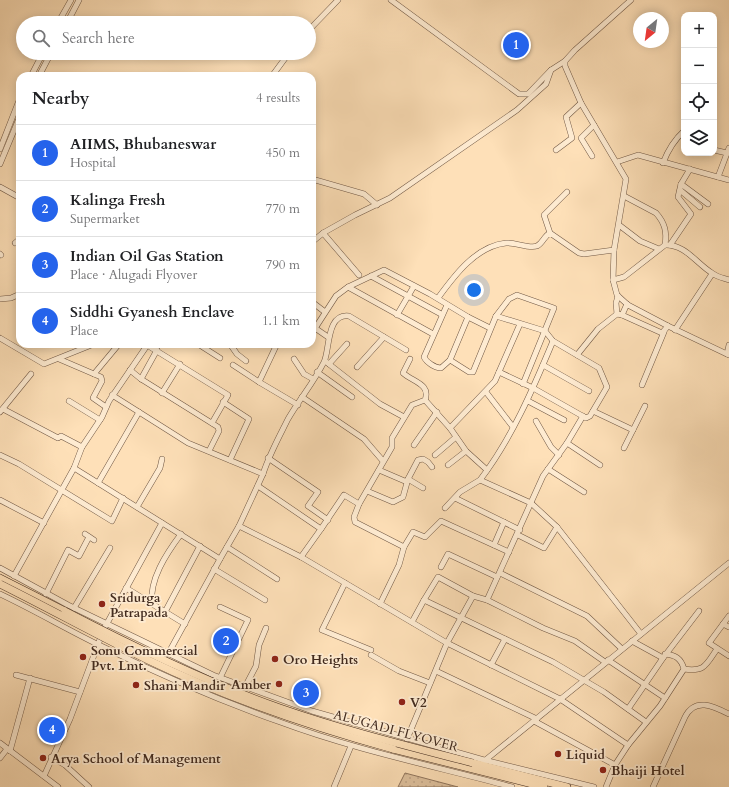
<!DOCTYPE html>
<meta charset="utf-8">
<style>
:root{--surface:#fff;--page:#f2f2f2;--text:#202124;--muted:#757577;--line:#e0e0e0;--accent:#2563eb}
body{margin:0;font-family:Cardo,serif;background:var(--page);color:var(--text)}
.controls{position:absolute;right:12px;top:12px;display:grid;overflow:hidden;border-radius:8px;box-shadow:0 2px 10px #0003}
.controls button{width:36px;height:36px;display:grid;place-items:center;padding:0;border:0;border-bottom:1px solid var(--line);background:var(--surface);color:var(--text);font:20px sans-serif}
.compass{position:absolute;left:633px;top:12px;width:36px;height:36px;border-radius:50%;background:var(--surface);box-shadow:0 2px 10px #0003;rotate:209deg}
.you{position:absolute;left:474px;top:290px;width:14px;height:14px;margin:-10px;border:3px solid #fff;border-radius:50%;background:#1a73e8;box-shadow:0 0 0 6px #1a73e833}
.badge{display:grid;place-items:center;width:26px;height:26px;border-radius:50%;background:var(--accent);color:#fff;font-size:13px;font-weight:700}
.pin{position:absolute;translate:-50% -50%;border:2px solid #fff;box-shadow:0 1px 4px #0006}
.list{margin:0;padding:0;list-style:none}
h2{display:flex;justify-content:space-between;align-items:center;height:52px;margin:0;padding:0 16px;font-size:17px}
h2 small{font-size:13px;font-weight:400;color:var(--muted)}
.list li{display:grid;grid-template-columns:26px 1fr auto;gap:12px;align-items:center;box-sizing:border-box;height:56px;padding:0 16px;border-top:1px solid var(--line)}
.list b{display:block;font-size:15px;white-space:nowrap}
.list p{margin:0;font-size:13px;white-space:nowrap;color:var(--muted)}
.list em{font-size:13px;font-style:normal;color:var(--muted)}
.icon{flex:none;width:22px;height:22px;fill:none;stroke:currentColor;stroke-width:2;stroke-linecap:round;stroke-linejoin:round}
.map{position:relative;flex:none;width:729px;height:787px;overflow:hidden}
.search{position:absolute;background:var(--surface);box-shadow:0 2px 10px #0003;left:16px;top:16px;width:300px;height:44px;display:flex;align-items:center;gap:10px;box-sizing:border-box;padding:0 14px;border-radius:22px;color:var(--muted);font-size:15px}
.panel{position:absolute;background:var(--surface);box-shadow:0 2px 10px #0003;left:16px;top:72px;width:300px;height:276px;border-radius:12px}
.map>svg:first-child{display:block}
.park{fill:url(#park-dots);stroke:#90765e}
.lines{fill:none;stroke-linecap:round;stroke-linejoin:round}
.minor-casing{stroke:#715845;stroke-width:6}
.highway-casing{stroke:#422b1f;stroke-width:8}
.minor{stroke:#feebd1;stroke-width:5}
.highway{stroke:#fee0b8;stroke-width:7}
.highway-bridge-casing{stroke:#422b1f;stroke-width:8;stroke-linecap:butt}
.highway-bridge{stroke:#fee0b8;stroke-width:7}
.poi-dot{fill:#8f2418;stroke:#feebd1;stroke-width:1.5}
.labels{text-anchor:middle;stroke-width:3.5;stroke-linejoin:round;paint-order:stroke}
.poi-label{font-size:13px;font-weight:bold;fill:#422b1f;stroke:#feebd1;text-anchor:start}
.street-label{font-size:13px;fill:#422b1f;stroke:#feebd1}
</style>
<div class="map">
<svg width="729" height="787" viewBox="0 0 729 787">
<defs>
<pattern id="park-dots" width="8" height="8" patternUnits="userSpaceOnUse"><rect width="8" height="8" fill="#dec19e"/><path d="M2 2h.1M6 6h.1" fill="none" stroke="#c0a688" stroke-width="1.8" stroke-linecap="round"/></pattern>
</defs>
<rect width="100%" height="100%" fill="#fee0b8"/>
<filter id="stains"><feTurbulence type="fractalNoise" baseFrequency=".005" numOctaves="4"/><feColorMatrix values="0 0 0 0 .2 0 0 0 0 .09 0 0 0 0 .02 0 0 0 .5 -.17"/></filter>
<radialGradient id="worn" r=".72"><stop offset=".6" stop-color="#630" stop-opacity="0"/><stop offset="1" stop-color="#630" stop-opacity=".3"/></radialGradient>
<!-- park -->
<polygon class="park" points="405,773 458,787 398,787"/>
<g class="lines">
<!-- minor casing -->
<g class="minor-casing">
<g id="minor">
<polyline points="391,0 519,94 528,94 551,70 565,61"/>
<polyline points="631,0 575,50 565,61 565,66 581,103 626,179 614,250 613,280 617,295 628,305 668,326 729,355"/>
<polyline points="58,23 71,0"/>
<polyline points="67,23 79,0"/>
<polyline points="309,30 338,0"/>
<polyline points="31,76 43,53"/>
<polyline points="39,76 51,53"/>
<polyline points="272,76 289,53"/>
<polyline points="0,149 20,98"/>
<polyline points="556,150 572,138 566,117 581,103"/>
<polyline points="714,150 727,153"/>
<polyline points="592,156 581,138 594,125"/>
<polyline points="617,162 638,155 729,180"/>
<path d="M 663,163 C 668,150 674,140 684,131"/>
<polyline points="0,164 20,116"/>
<polyline points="718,177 729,148"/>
<polyline points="312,179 364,194 377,205"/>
<polyline points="681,184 708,204"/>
<polyline points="0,187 20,198"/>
<polyline points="680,190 700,207"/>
<path d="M 624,196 L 656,213 C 665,223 667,232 665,245"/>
<polyline points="619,225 640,241 659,249"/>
<polyline points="323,233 359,275"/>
<polyline points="550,233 544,215 567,192"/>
<polyline points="312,242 323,233 355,215 390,198 517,110 546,84 551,70"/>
<polyline points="15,243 20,239"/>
<polyline points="670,245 691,214 678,197 681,184 690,169"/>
<polyline points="0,254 1,255"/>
<polyline points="371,276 441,314"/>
<path d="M 613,280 L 624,277 L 665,245 C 685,244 697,264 712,273 C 717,277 723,278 729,280"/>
<polyline points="348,287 433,334"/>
<path d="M 438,298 C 454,276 476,246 506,243 C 515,242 529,249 537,246 C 543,243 544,236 550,233 L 579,253 L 584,254 L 614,250"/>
<polyline points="0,299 11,298 20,294"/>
<polyline points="312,302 325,312"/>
<path d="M 447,305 L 424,357 C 426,362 435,368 441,368 L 450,360 L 468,317"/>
<polyline points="617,314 616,303 618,296"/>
<polyline points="397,315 414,286"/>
<polyline points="622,315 627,304"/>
<polyline points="496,316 509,299 517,295 554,308 523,384"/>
<polyline points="312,326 328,337"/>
<polyline points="675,330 712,274"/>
<polyline points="312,333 336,296 348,287 384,270 430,294 468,317 490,328"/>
<polyline points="0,338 44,364 94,344"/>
<polyline points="198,344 220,358"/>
<polyline points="230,344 237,354 246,361"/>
<polyline points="277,344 259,382 298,405"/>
<polyline points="147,345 228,395 212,423"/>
<polyline points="727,354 729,345"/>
<polyline points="577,355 598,329 617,314 622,315 662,333 668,326"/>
<polyline points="59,359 94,374"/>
<polyline points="294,359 304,374 313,379"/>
<polyline points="450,360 469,372 473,372 496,316 545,331 553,341 599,368 607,387 590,416 586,418 533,388 499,372"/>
<polyline points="325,361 380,404 404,417"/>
<polyline points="329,364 347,344"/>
<polyline points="233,365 259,382"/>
<polyline points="543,365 589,391"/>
<polyline points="357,367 384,337"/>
<polyline points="130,370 141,379 218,427 219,431 209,451"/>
<polyline points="317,372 352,397"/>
<polyline points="141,379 157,350"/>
<polyline points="642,385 664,332"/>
<polyline points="486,392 513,427"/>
<polyline points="162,393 180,364"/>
<polyline points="302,397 364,439 383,461"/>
<polyline points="425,400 450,428 466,451 487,470"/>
<polyline points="69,401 100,420"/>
<polyline points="528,401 564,420"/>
<polyline points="223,402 249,419 230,460"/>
<polyline points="106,407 93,398 102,381 101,377 94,374 119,344"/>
<polyline points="3,409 58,438 61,436 82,447"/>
<polyline points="593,411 633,430"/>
<polyline points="0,412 31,374"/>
<polyline points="583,416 567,443 543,476 487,600 473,596 447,643 560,699 628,745"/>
<polyline points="536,421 551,447 559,455"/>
<polyline points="450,428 495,381 520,324"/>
<polyline points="567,443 600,465"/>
<polyline points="414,445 437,412"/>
<polyline points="624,448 645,406"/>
<polyline points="0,455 19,464 112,521 123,498"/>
<polyline points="435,455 456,437"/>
<polyline points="268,458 318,492 308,506 328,520"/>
<polyline points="448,465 466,451"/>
<polyline points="74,468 220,559 239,526 263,474 188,443 112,395"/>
<polyline points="548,469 584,492"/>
<polyline points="379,470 407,482"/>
<path d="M 263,474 C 269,455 279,437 288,419 C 299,400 314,382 324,362 C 330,350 326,313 349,316 L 406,350"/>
<polyline points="408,479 423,488"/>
<path d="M 480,480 C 512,438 533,389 553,341"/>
<polyline points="98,483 139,412"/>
<polyline points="258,486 321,529 301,557"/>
<polyline points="367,491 393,502 403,497 408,479 418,460 423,459 428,462 432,467"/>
<polyline points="455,498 520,530"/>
<polyline points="0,500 44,523"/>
<polyline points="359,504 354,517 355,522 404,547"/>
<polyline points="137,507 160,468 162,459"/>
<polyline points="445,508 460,492 480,480 531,503 557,527 641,634"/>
<polyline points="239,526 301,557 447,643 407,739"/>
<path d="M 321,529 L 344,495 L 359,504 L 392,447 L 392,438 L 412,405 L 425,400 C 431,384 413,382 403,373 L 410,359"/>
<polyline points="85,534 94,540"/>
<polyline points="518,535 544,548 557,527"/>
<polyline points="494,545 504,522"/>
<polyline points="227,547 277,579"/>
<polyline points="441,567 448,554 497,577"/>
<polyline points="0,568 68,605 213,675 312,711 484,760 594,787"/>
<polyline points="214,569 265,600"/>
<polyline points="500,573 587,616 622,649"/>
<polyline points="14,576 74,468 82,447 102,417 109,401 148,344"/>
<polyline points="345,583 322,630 371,650"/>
<polyline points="126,588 185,624"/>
<path d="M 0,594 C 34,610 66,629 99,645 C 158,674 218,700 280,722 C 355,750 434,766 512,787"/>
<polyline points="46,594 68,550 79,556 89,537"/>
<polyline points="424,600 438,577 473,596"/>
<polyline points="487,600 543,628 575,641 605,662"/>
<path d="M 152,604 C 149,580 166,554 181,534"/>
<polyline points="380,604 399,565 404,547 413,532 425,537 441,521 509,552"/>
<polyline points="220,607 248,620 220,678"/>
<polyline points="74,608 110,548"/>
<polyline points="165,612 200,546"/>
<polyline points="729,616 709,643 729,656"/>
<polyline points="412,622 424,600 553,662 604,692 646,722"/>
<polyline points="723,624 729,627"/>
<polyline points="105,627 162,523"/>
<polyline points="632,641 663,658 699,611"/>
<polyline points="168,654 220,559"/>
<polyline points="371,655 399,671 430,683"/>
<polyline points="608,660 665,698"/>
<polyline points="491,665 505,639"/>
<path d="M 684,669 C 705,672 706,665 717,649"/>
<polyline points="436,671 537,719"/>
<polyline points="16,675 80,692"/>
<polyline points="245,687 256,666 259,645 266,628"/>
<polyline points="628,709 663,658"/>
<polyline points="534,721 615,765"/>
<polyline points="0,743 58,787"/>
<polyline points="10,751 30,678"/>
<polyline points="51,757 65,765 89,787"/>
<polyline points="0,758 7,749"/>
<polyline points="483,762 729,563"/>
<polyline points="44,776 70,719 102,634"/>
<polyline points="334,787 351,746"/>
<path d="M 606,787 L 615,765 L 628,745 L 660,706 L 684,669 C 681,658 675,655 665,654"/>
<path d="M 653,787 L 685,717 C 695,697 713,706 729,714"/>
</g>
</g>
<!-- highway casing -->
<g class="highway-casing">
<g id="highway">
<polyline points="0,578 65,611"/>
<polyline points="393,749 544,787"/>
<polyline points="473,763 567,787"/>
</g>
</g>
<!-- minor -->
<use href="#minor" class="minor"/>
<!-- highway -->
<use href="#highway" class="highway"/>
<!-- highway-bridge casing -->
<g class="highway-bridge-casing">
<g id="highway-bridge">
<path d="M 0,584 C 50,609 99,636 148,660 C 227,698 309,726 393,749"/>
<path d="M 65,611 C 134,647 206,682 280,708 C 343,730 408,746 473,763"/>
</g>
</g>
<!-- highway-bridge -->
<use href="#highway-bridge" class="highway-bridge"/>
</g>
<!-- markers -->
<g class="poi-dot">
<circle cx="102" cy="604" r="4"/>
<circle cx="83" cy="657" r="4"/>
<circle cx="275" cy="659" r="4"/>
<circle cx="279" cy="684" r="4"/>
<circle cx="136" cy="685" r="4"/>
<circle cx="402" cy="702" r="4"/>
<circle cx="558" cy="754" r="4"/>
<circle cx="43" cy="758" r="4"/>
<circle cx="603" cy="770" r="4"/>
</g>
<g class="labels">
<!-- poi labels -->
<g class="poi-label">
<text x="110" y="602">Sridurga<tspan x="110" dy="15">Patrapada</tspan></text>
<text x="91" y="655">Sonu Commercial<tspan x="91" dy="15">Pvt. Lmt.</tspan></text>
<text x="283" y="664">Oro Heights</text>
<text x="271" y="689" text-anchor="end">Amber</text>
<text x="144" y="690">Shani Mandir</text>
<text x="410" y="707">V2</text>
<text x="566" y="759">Liquid</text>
<text x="51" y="763">Arya School of Management</text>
<text x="611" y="775">Bhaiji Hotel</text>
</g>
<!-- street labels -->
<g class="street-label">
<text transform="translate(396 730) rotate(15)" y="5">ALUGADI FLYOVER</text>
</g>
</g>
<rect width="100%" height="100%" filter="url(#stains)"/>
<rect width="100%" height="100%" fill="url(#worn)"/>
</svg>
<div class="controls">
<button>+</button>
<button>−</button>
<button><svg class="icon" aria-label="locate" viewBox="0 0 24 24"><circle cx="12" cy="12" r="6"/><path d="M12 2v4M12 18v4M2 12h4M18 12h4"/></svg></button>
<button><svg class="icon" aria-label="layers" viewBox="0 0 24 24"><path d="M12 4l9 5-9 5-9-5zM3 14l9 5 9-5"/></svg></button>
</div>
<svg class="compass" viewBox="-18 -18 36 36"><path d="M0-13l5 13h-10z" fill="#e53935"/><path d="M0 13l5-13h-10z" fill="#757577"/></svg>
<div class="you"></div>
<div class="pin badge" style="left:516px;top:45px">1</div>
<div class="pin badge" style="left:226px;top:641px">2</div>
<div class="pin badge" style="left:306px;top:693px">3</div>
<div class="pin badge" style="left:52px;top:730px">4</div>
<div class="search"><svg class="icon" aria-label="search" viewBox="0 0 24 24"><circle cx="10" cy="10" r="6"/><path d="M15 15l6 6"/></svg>Search here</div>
<section class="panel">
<h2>Nearby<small>4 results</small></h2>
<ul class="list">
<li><span class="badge">1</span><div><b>AIIMS, Bhubaneswar</b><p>Hospital</p></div><em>450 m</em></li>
<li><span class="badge">2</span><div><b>Kalinga Fresh</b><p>Supermarket</p></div><em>770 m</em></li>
<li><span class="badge">3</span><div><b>Indian Oil Gas Station</b><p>Place · Alugadi Flyover</p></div><em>790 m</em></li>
<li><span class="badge">4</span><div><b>Siddhi Gyanesh Enclave</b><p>Place</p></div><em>1.1 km</em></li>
</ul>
</section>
</div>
